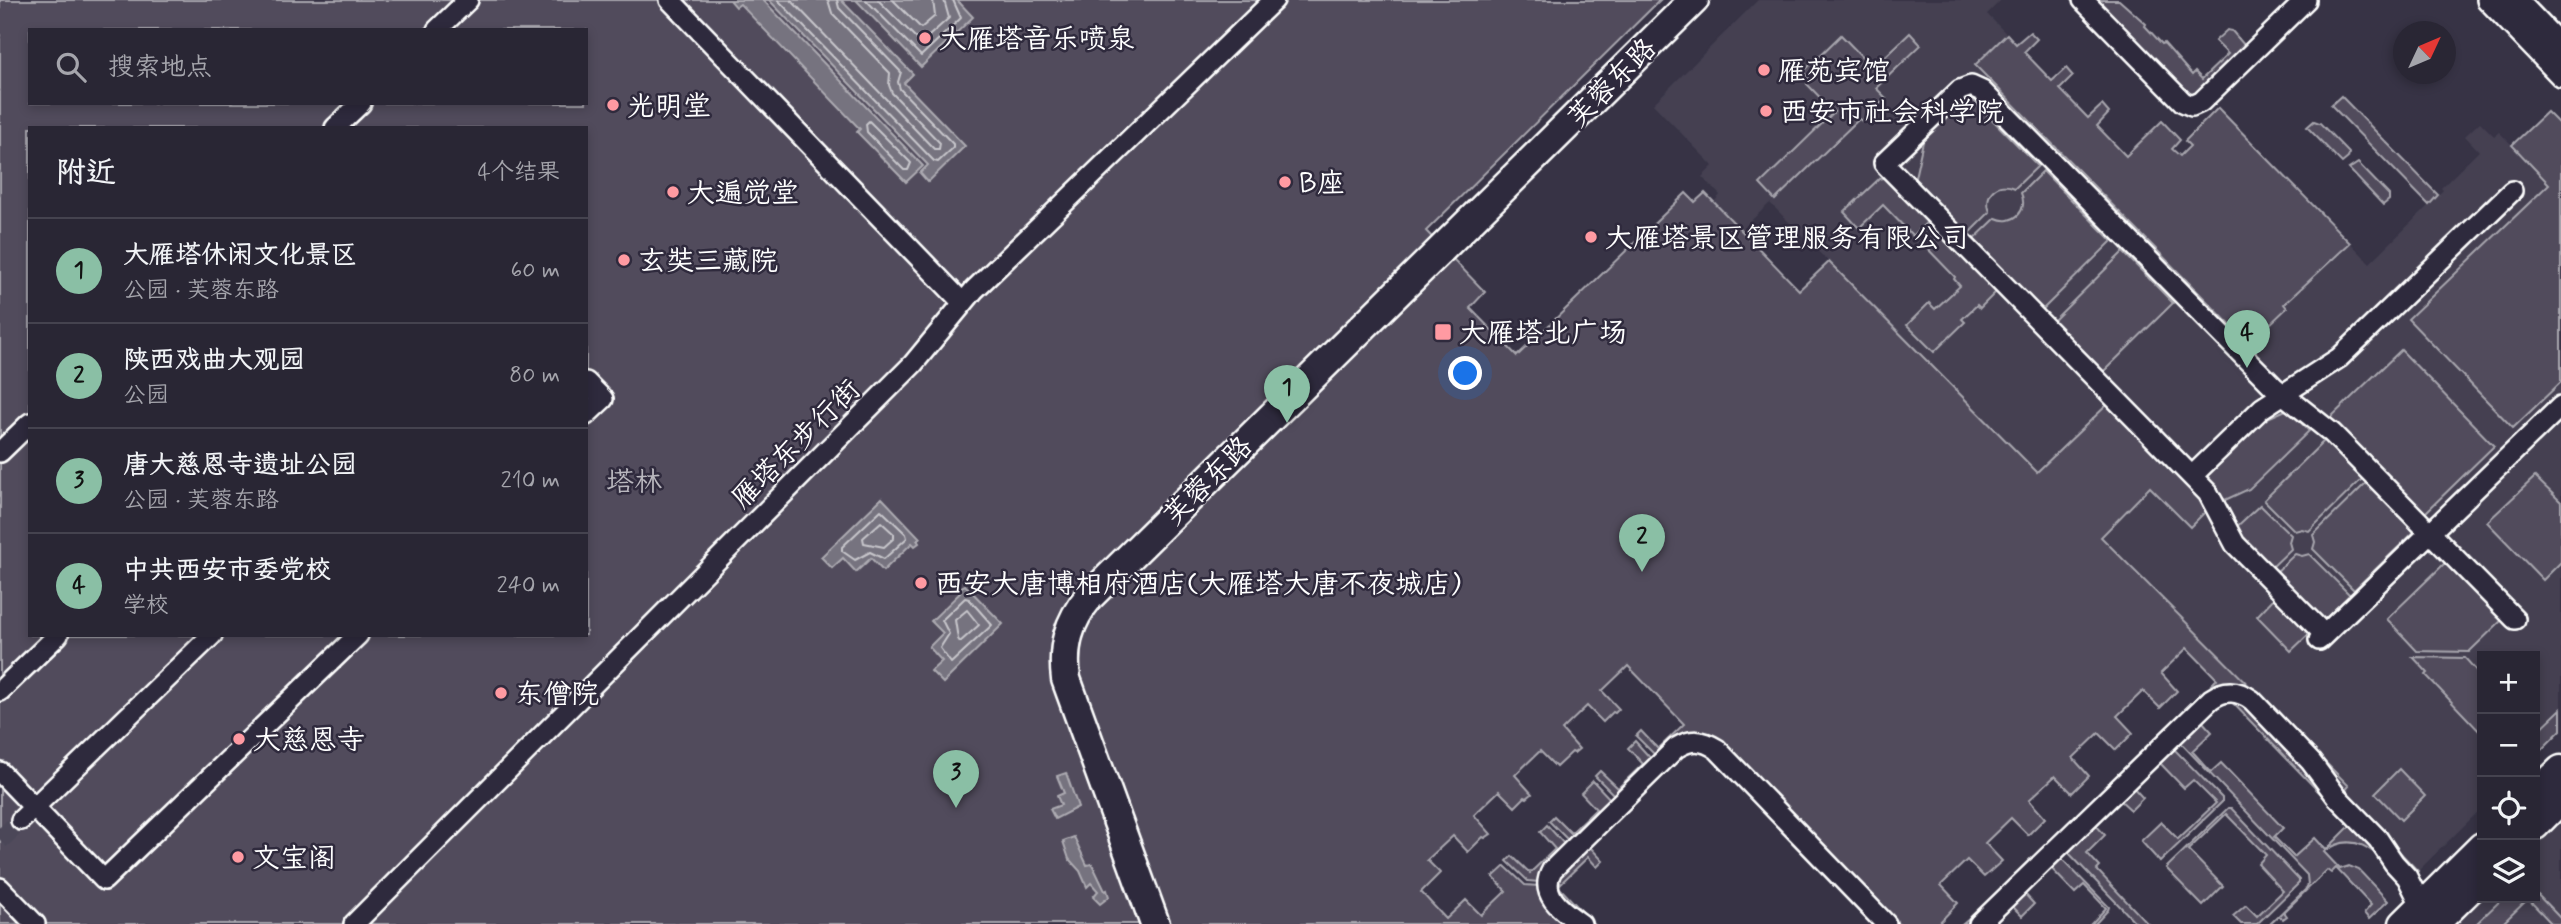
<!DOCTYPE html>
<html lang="zh">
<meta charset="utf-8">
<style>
:root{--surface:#292634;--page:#353240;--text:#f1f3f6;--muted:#a5a5ac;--line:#45434f;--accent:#8abfa5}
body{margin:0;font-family:Mynerve,"LXGW WenKai TC",sans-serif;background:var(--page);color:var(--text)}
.controls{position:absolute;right:21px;bottom:21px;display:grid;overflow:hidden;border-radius:0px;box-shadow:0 4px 10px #0003}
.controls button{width:63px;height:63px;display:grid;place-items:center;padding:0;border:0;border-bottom:2px solid var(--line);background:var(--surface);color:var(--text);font:35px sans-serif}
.compass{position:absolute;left:2393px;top:21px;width:63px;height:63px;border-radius:50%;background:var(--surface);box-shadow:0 4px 10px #0003;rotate:46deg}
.you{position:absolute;left:1466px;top:374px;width:24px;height:24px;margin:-18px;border:5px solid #fff;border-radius:50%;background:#1a73e8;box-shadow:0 0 0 10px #1a73e833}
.badge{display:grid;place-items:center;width:46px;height:46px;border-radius:50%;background:var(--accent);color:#111;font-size:23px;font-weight:700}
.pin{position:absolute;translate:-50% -58px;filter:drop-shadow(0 2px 4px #0008)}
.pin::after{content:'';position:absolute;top:37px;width:24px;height:21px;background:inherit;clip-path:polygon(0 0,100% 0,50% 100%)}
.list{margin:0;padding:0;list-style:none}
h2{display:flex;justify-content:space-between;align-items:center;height:91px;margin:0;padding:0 28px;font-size:30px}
h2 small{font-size:23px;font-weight:400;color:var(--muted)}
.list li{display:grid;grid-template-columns:46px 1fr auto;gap:21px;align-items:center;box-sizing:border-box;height:105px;padding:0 28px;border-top:2px solid var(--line)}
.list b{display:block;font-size:26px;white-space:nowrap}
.list p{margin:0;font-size:23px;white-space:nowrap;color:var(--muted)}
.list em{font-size:23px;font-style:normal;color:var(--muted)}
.icon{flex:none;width:38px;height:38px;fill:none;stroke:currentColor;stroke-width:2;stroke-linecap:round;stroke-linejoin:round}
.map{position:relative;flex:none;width:2561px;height:924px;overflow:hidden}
.search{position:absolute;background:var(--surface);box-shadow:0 4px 10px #0003;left:28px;top:28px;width:560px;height:77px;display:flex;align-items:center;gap:18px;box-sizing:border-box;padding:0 24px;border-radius:0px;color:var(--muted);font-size:26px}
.panel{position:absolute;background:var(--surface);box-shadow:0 4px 10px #0003;left:28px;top:126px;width:560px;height:511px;border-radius:0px}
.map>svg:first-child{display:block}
.built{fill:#444051}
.green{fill:#514c5c;stroke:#a8a6ae;stroke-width:2;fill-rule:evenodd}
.water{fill:#76737f;stroke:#adabb2;stroke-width:2}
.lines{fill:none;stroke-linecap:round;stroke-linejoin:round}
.shore{stroke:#c8c7cc;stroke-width:2}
.street-tunnel{stroke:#4b4758;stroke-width:19;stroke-dasharray:19 10;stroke-linecap:butt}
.street-casing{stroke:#fff;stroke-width:24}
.secondary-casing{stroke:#fff;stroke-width:33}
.primary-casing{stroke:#fff;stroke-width:35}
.street{stroke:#2f2a3d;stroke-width:19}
.secondary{stroke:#2f2a3d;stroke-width:28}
.primary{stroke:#2f2a3d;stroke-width:30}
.poi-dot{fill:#ff9aa2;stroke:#2f2a3d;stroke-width:2.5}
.labels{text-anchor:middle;stroke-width:5;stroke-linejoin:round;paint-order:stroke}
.poi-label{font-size:28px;fill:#fff;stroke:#2f2a3d;text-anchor:start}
.street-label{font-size:28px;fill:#fff;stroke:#2f2a3d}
.park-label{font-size:28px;fill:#b9b7be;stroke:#2f2a3d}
</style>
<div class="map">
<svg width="2561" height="924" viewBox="0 0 2561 924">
<rect width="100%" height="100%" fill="#373345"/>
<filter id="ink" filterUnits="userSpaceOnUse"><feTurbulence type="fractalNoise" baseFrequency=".0143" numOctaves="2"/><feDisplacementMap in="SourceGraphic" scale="14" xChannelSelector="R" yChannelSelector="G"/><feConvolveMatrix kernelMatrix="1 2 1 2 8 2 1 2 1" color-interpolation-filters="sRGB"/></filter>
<g filter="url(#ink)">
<!-- built -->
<g class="built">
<polygon points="1758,0 2001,0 1987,14 2126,156 2162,121 2180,140 2172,149 2180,156 2190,146 2185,141 2218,108 2370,263 2429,205 2443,190 2441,188 2479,151 2465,136 2480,122 2494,136 2499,132 2512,145 2547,112 2561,126 2561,730 2535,756 2535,656 2482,656 2482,808 2418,871 2343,792 2349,785 1770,203 1741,230 1714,202 1720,195 1702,177 1713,166 1653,104"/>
<polygon points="2561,814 2561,924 2449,924 2482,898 2535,898 2535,840"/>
</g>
<!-- green -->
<g class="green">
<path d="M 0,0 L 1660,0 L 1426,231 L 1485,292 L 1470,308 L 1517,356 L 1686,193 L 1695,202 L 1705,193 L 1799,290 L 1829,262 L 2037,472 L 2110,402 L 2212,505 L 2190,527 L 2150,487 L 2101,537 L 2349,786 L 2343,793 L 2418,871 L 2413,876 L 2232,687 L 1972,924 L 1963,924 L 1971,917 L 1974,920 L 1995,900 L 1992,897 L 2015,874 L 2018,878 L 2039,858 L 2036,854 L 2059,832 L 2062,835 L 2083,815 L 2080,812 L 2103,789 L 2106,793 L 2127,773 L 2124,769 L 2147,747 L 2150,751 L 2171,730 L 2167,727 L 2191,705 L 2194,708 L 2215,688 L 2211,685 L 2217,679 L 2187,648 L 2161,673 L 2177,691 L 2160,708 L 2143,691 L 2117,716 L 2133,733 L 2116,750 L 2099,733 L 2073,758 L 2089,776 L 2072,793 L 2055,776 L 2029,800 L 2045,818 L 2028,835 L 2011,818 L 1985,843 L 2002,861 L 1984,877 L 1967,860 L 1941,885 L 1958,903 L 1938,924 L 1893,924 L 1718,744 L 1657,757 L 1636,736 L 1641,731 L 1658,749 L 1684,724 L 1628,666 L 1602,691 L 1619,709 L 1615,713 L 1613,712 L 1603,722 L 1587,706 L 1562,730 L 1579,749 L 1574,753 L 1572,752 L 1556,767 L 1540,751 L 1515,775 L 1532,794 L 1527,798 L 1525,797 L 1515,807 L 1499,791 L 1474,815 L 1491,834 L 1485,838 L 1483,837 L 1468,852 L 1453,836 L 1427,860 L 1440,873 L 1421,892 L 1446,919 L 1466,900 L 1481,915 L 1506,891 L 1493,877 L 1505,866 L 1525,885 L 1539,886 L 1573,924 L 0,924 ZM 30,30 L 586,30 L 586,103 L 30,103 ZM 30,128 L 586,128 L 586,635 L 30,635 Z"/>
<polygon points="2093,0 2119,0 2146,24 2145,26 2162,44 2164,43 2192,75 2195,72 2202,79 2228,54 2215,41 2227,30 2232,31 2245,46 2197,93 2188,95"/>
<polygon points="2030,32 2037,39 2024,52 2052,81 2066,68 2073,76 2060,89 2088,118 2102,105 2109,113 2097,126 2126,156 2162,121 2180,140 2172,149 2180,156 2190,146 2185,141 2218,108 2350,243 2284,304 2287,308 2249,344 1975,65 2007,34 2016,44"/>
<polygon points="1910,33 1921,45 1876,88 1886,98 1862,121 1859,119 1775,200 1760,184 1834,112 1807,84 1811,80 1803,72 1841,35 1873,68"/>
<polygon points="2341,96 2438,195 2429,205 2331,105"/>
<path d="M 1966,98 L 1973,100 L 2038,166 L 2015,188 C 1997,180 1983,194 1990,212 L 1966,236 L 1914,182 L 1924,137 L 1961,100 Z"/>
<polygon points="2547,112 2561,126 2561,382 2513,428 2408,319 2549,184 2512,145"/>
<polygon points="2314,121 2320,123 2349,153 2348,158 2342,163 2307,127"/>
<polygon points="2358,163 2389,195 2389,200 2383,205 2349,169"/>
<path d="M 2043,171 L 2112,241 L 2040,312 L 1971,242 L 1996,218 C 2013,226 2029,211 2021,193 Z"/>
<polygon points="1886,177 1930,219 1913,236 1883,205 1859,228 1844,212 1879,179"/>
<polygon points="1943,232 1999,289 1980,308 1977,305 1962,319 1965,322 1934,352 1907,325 1929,303 1935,309 1960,286 1954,279 1955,277 1926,247"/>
<polygon points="2123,252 2173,303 2101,374 2051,323"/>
<polygon points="2401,350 2494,446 2424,514 2330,418"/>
<polygon points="2288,409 2309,431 2249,489 2225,500 2201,476 2254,424"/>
<polygon points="2325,440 2363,478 2309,531 2302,529 2295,531 2264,500"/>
<polygon points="2535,477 2561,502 2561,562 2543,580 2487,522"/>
<polygon points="2367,482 2415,531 2354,590 2313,549 2315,542 2313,535"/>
<polygon points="2260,505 2291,535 2289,542 2291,549 2270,569 2232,531"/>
<polygon points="2295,554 2302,556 2309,554 2350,595 2322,622 2274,574"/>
<polygon points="2446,562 2502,620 2469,652 2417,651 2387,619"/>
<polygon points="2276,596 2311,632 2291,651 2257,616"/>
<polygon points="2413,657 2465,658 2482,677 2482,734 2426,675 2428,673"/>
<path d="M 2227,697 L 2252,707 L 2403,881 C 2380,858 2358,826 2324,852 L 2340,869 L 2349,866 L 2359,870 L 2388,901 L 2369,919 L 2364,913 L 2371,905 L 2336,868 L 2331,873 L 2327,870 L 2284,912 L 2287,916 L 2283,919 L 2279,916 L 2270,924 L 2305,890 L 2308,885 L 2307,875 L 2179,741 L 2201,720 L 2212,732 L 2192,751 L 2211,772 L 2221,763 L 2283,828 L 2274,837 L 2294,857 L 2315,838 L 2326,850 L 2351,825 Z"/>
<polygon points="2561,709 2561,730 2535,756 2535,734"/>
<polygon points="1635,741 1653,761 1616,797 1595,776 1600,771 1618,788 1643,764 1628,748"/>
<polygon points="2169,747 2176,751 2222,798 2222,802 2160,862 2141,841 2161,822 2178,839 2216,803 2193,780 2184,788 2158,761 2132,786 2143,798 2131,810 2119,799 2094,823 2105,835 2087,853 2100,867 2097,870 2148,924 2137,924 2066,850 2066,847"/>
<polygon points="2399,769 2425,796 2401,820 2375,793"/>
<polygon points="1593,781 1612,801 1569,841 1549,821 1554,816 1571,833 1596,809 1581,793"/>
<polygon points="2228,808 2231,808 2299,880 2299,883 2257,924 2241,924 2233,916 2246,905 2257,916 2283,891 2258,864 2266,855 2226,814 2188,850 2223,886 2203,906 2166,868"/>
<polygon points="1547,825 1566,846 1539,882 1528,881 1507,861 1512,856 1530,873 1555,849 1540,832"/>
<path d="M 1589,846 L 1603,861 L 1597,867 L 1588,857 L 1558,886 L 1594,924 C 1574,922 1562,898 1552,883 Z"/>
<polygon points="2056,857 2063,860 2109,907 2108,910 2095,924 2091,924 2106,908 2084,885 2075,893 2049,866 2023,892 2034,904 2022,916 2010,904 1989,924 1986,924"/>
<polygon points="2535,892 2561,919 2561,924 2552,924 2528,899 2502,924 2476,924 2503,898 2535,898"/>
</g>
<!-- water -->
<g class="water">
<polygon points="730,0 763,0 923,166 906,182 857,132 860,129 740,4 736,7"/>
<polygon points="769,0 841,0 913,74 904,83 965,146 928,182 920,173 928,165"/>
<polygon points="856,0 957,0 973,17 921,67"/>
<polygon points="882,498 920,538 917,540 919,543 915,546 912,543 883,571 871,558 856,572 843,558 832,568 821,557"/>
<polygon points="965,585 1003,624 943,683 931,671 942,661 929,647 943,633 931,621 960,593 957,589"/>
<polygon points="1066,773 1078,807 1055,819 1050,809 1061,805 1057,796 1064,793 1057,776"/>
<polygon points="1074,837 1087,865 1092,864 1105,891 1107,890 1109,897 1100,904 1093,897 1098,891 1091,883 1087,887 1080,871 1069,859 1063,841"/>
</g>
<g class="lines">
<!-- shore -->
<g class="shore">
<polyline points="778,0 934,161 938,162 953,148 953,144 900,89 898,82 901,72 839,8 837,0"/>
<polyline points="791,0 934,149 939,149 940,143 892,93 889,85 890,73 832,13 828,0"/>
<polyline points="866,0 921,56 961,18 953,0"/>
<polyline points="878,0 921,43 949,18 944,0"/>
<polyline points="893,0 921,28 935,16 933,0"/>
<polygon points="869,121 911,163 908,170 904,170 867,132 866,124"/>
<polygon points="881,510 906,534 907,538 884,559 870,552 855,560 842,551 842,547"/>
<polygon points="881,522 894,534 894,538 884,547 864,543 863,538"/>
<polygon points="965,598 969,599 992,625 951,663 940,648 949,634 942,620"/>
<polygon points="967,610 979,625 960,642 958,639 955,620"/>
</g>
<!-- street-tunnel -->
<polyline class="street-tunnel" points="0,840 21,820"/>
<!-- street casing -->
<g class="street-casing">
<g id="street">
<polyline points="670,0 963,303"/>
<polyline points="2083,0 2183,102 2192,106 2201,102 2306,0"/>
<polyline points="2487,0 2561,77"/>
<polyline points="437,30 468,0"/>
<polyline points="335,128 361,103"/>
<polyline points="586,382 603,399 586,415"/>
<polyline points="0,452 30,423"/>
<polyline points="2192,476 2262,408 2339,358 2512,191"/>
<polyline points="2324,634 2235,544 2208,493 1884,163 1960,90 1971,86 1982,91 2274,387 2332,433 2515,619"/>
<polyline points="2319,640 2561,406"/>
<polyline points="0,691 58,635"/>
<polyline points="0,772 104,880 358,635"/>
<polyline points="21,820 212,635"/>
<polyline points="0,888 35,924"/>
<polyline points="354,924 913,364 974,290 1274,0"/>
<path d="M 1581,924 C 1563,911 1538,895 1552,870 L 1676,748 C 1691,739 1702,739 1717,749 L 1886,924"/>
<path d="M 1979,924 L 2211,699 C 2225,689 2238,690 2252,700 L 2311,762 L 2337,797 L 2378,839 L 2394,863 L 2407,877 L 2418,899 L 2429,913"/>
</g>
</g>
<!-- secondary casing -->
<g class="secondary-casing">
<g id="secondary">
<polyline points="2535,795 2561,770"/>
<polyline points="2535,825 2561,799"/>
<path d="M 1155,924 L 1066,679 C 1062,647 1068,622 1089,597 L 1694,0"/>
<polyline points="2404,924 2482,847"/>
<polyline points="2434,924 2482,877"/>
</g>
</g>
<!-- primary casing -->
<g class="primary-casing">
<polyline id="primary" points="2510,0 2561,53"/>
</g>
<!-- street -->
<use href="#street" class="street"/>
<!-- secondary -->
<use href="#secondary" class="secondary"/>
<!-- primary -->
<use href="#primary" class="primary"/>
</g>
</g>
<!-- markers -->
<g class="poi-dot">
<circle cx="925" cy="38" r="7"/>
<circle cx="1764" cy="70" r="7"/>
<circle cx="613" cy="105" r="7"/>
<circle cx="1766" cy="111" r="7"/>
<circle cx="1285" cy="182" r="7"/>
<circle cx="673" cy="192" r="7"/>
<circle cx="1591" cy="237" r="7"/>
<circle cx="624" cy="260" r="7"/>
<rect x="1434" y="323" width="18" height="18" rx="3.5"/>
<circle cx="921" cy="583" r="7"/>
<circle cx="501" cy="693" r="7"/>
<circle cx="239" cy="739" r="7"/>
<circle cx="238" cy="857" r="7"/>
</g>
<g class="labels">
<!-- poi labels -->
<g class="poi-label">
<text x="939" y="48">大雁塔音乐喷泉</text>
<text x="1778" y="80">雁苑宾馆</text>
<text x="627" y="115">光明堂</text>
<text x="1780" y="121">西安市社会科学院</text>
<text x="1299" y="192">B座</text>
<text x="687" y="202">大遍觉堂</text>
<text x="1605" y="247">大雁塔景区管理服务有限公司</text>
<text x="638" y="270">玄奘三藏院</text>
<text x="1459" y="342">大雁塔北广场</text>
<text x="935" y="593">西安大唐博相府酒店(大雁塔大唐不夜城店)</text>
<text x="515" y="703">东僧院</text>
<text x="253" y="749">大慈恩寺</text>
<text x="252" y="867">文宝阁</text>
</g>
<!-- street labels -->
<g class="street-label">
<text transform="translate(1611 82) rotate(-45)" y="10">芙蓉东路</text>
<text transform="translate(795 443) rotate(-45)" y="10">雁塔东步行街</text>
<text transform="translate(1207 480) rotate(-45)" y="10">芙蓉东路</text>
</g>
<!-- park labels -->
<g class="park-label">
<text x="634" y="491">塔林</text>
</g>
</g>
</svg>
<div class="controls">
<button>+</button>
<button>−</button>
<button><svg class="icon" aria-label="locate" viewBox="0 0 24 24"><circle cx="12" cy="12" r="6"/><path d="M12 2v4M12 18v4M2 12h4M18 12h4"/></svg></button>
<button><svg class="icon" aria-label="layers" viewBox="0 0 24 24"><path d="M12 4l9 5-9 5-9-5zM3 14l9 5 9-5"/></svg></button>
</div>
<svg class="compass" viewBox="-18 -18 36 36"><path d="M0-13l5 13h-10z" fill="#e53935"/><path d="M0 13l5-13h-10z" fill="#a5a5ac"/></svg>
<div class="you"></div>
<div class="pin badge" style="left:1287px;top:423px">1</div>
<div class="pin badge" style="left:1642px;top:572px">2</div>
<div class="pin badge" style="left:956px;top:808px">3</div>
<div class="pin badge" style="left:2247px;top:368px">4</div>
<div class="search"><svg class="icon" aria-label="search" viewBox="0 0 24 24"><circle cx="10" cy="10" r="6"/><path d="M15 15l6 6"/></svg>搜索地点</div>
<section class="panel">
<h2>附近<small>4个结果</small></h2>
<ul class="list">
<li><span class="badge">1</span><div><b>大雁塔休闲文化景区</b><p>公园 · 芙蓉东路</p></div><em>60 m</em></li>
<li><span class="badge">2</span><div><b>陕西戏曲大观园</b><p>公园</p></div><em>80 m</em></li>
<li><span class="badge">3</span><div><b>唐大慈恩寺遗址公园</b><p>公园 · 芙蓉东路</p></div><em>210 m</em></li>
<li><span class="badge">4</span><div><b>中共西安市委党校</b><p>学校</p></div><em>240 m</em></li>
</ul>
</section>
</div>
